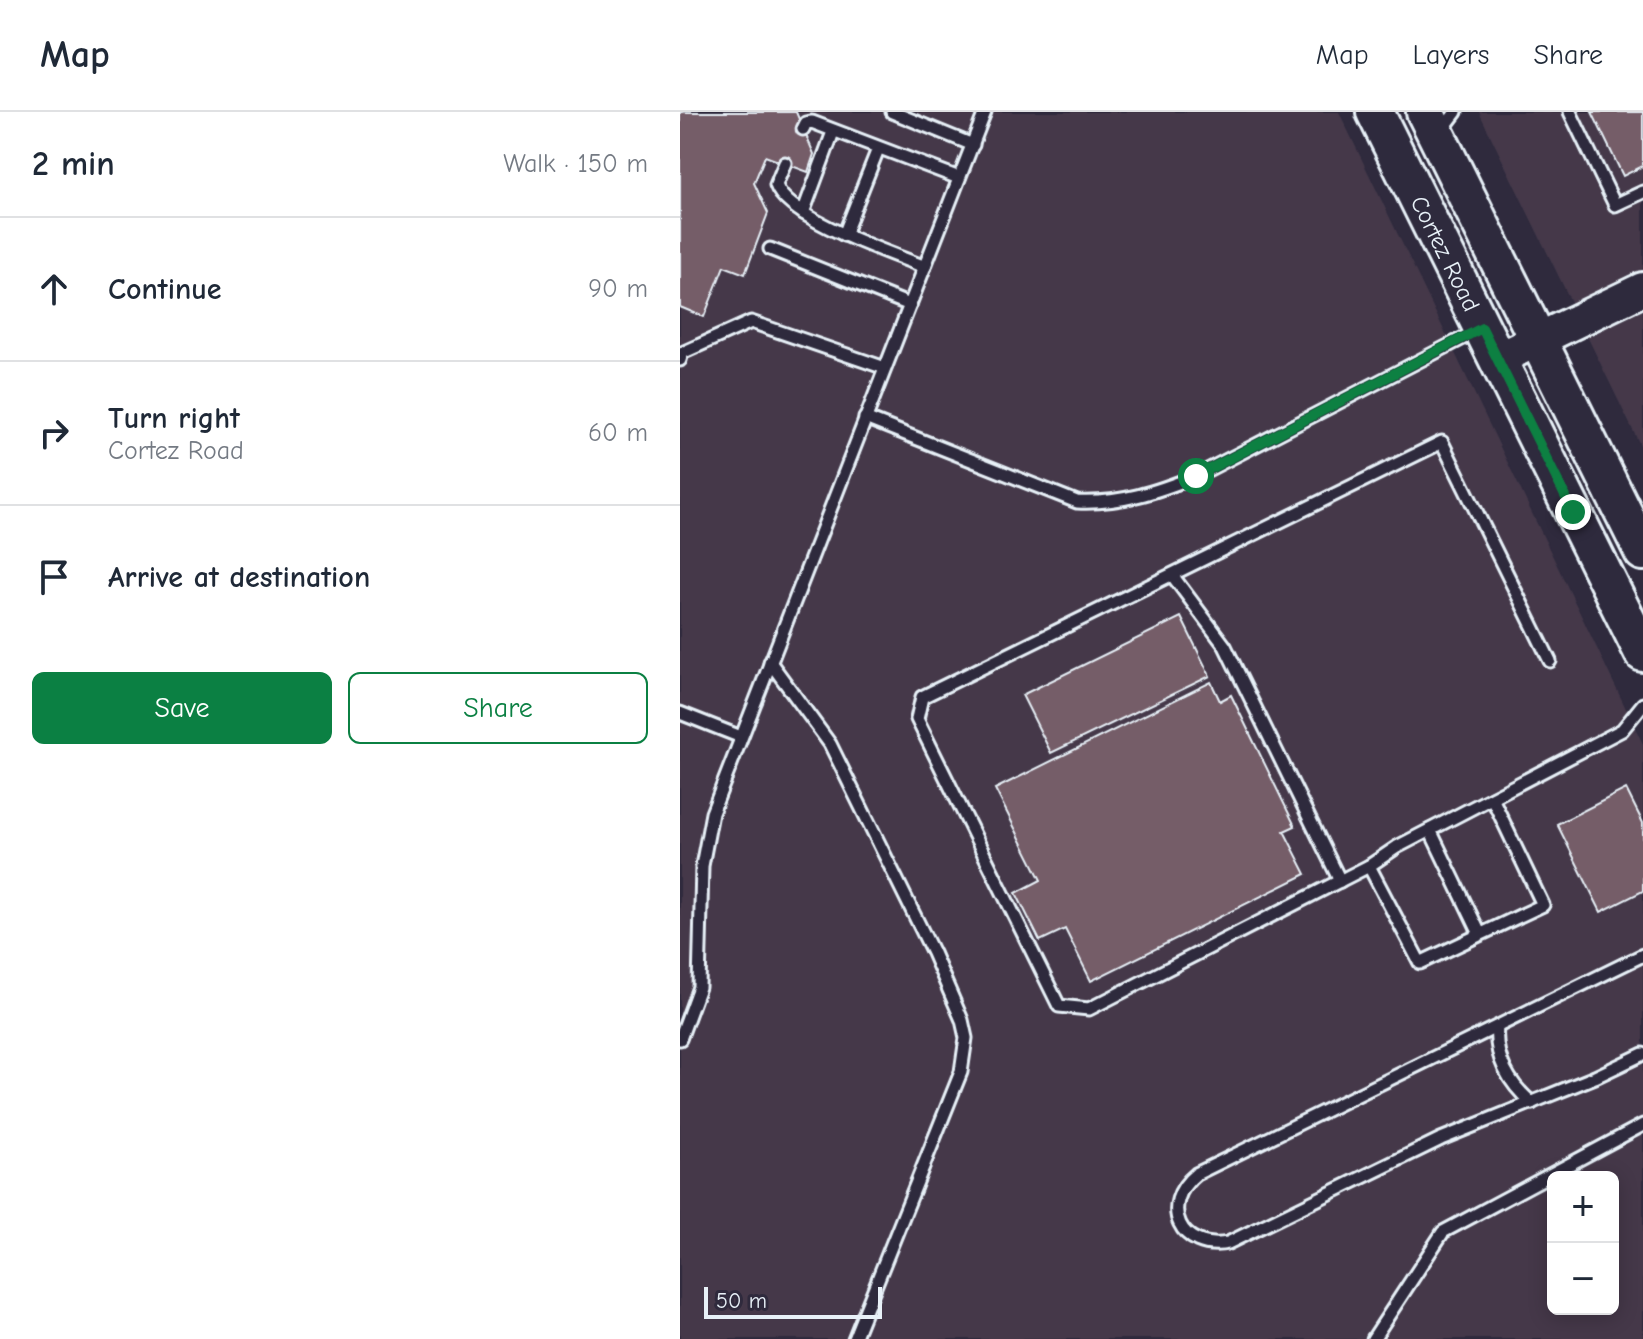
<!DOCTYPE html>
<meta charset="utf-8">
<style>
:root{--surface:#fff;--page:#f6f6f7;--text:#1f2937;--muted:#747a83;--line:#e0e1e3;--accent:#0b8043}
body{margin:0;font-family:"Comic Neue",sans-serif;background:var(--page);color:var(--text)}
.controls{position:absolute;right:24px;bottom:24px;display:grid;overflow:hidden;border-radius:12px;box-shadow:0 4px 20px #0003}
.controls button{width:72px;height:72px;display:grid;place-items:center;padding:0;border:0;border-bottom:2px solid var(--line);background:var(--surface);color:var(--text);font:40px sans-serif}
.scale{position:absolute;left:24px;bottom:20px;width:178px;box-sizing:border-box;padding-left:8px;border:4px solid #e8f1f8;border-top:0;font-size:22px;line-height:28px;white-space:nowrap;color:#e8f1f8;-webkit-text-stroke:6px #2f2a3d;paint-order:stroke}
.stop{position:absolute;width:24px;height:24px;margin:-18px;border:6px solid #0b8043;border-radius:50%;background:#fff}
.stop.end{background:#0b8043;border-color:#fff;box-shadow:0 2px 8px #0008}
.list{margin:0;padding:0;list-style:none}
h2{display:flex;justify-content:space-between;align-items:center;height:104px;margin:0;padding:0 32px;font-size:34px}
h2 small{font-size:26px;font-weight:400;color:var(--muted)}
.list li{display:grid;grid-template-columns:52px 1fr auto;gap:24px;align-items:center;box-sizing:border-box;height:144px;padding:0 32px;border-top:2px solid var(--line)}
.list b{display:block;font-size:30px;white-space:nowrap}
.list p{margin:0;font-size:26px;white-space:nowrap;color:var(--muted)}
.list em{font-size:26px;font-style:normal;color:var(--muted)}
.actions{display:flex;gap:16px;padding:24px 32px}
.actions a{flex:1;padding:18px 0;border:2px solid var(--accent);border-radius:12px;text-align:center;font-size:28px;color:var(--accent)}
.actions .main{background:var(--accent);color:#fff}
.icon{flex:none;width:44px;height:44px;fill:none;stroke:currentColor;stroke-width:2;stroke-linecap:round;stroke-linejoin:round}
.map{position:relative;flex:none;width:963px;height:1227px;overflow:hidden}
header{display:flex;align-items:center;gap:48px;box-sizing:border-box;height:112px;padding:0 40px;background:var(--surface);border-bottom:2px solid var(--line)}
header strong{font-size:38px}
nav{display:flex;gap:44px;margin-inline-start:auto;font-size:28px}
main{display:flex}
aside{flex:1;background:var(--surface)}
.map>svg:first-child{display:block}
.built{fill:#44394a;fill-rule:evenodd}
.building{fill:#755d68;stroke:#e8f1f8;stroke-width:2}
.lines{fill:none;stroke-linecap:round;stroke-linejoin:round}
.lane-casing{stroke:#e8f1f8;stroke-width:17}
.secondary-casing{stroke:#e8f1f8;stroke-width:38}
.primary-casing{stroke:#e8f1f8;stroke-width:42}
.lane{stroke:#2f2a3d;stroke-width:11}
.secondary{stroke:#2f2a3d;stroke-width:32}
.primary{stroke:#2f2a3d;stroke-width:36}
.route{stroke:#0b8043;stroke-width:10}
.labels{text-anchor:middle;stroke-width:6;stroke-linejoin:round;paint-order:stroke}
.street-label{font-size:24px;fill:#e8f1f8;stroke:#2f2a3d}
</style>
<header>
<strong>Map</strong>
<nav><a>Map</a><a>Layers</a><a>Share</a></nav>
</header>
<main>
<aside>
<h2>2 min<small>Walk · 150 m</small></h2>
<ul class="list">
<li><svg class="icon" aria-label="ahead" viewBox="0 0 24 24"><path d="M12 20V5M6 11l6-6 6 6"/></svg><div><b>Continue</b></div><em>90 m</em></li>
<li><svg class="icon" aria-label="right" viewBox="0 0 24 24"><path d="M7 20v-9h11M14 6l5 5-5 5"/></svg><div><b>Turn right</b><p>Cortez Road</p></div><em>60 m</em></li>
<li><svg class="icon" aria-label="arrive" viewBox="0 0 24 24"><path d="M6 21V4h12l-3 4 3 4H6"/></svg><div><b>Arrive at destination</b></div></li>
</ul>
<div class="actions"><a class="main">Save</a><a>Share</a></div>
</aside>
<div class="map">
<svg width="963" height="1227" viewBox="0 0 963 1227">
<rect width="100%" height="100%" fill="#2f2a3d"/>
<filter id="ink" filterUnits="userSpaceOnUse"><feTurbulence type="fractalNoise" baseFrequency=".0125" numOctaves="2"/><feDisplacementMap in="SourceGraphic" scale="16" xChannelSelector="R" yChannelSelector="G"/><feConvolveMatrix kernelMatrix="1 2 1 2 8 2 1 2 1" color-interpolation-filters="sRGB"/></filter>
<g filter="url(#ink)">
<!-- built -->
<g class="built">
<path d="M 0,0 L 659,0 L 963,632 L 963,1227 L 0,1227 ZM 873,1065 L 933,1065 L 933,1197 L 873,1197 Z"/>
<polygon points="799,0 963,0 963,164 895,198"/>
<polygon points="963,191 963,339 905,220"/>
</g>
<!-- building -->
<g class="building">
<polygon points="0,0 116,0 134,42 128,60 85,44 74,71 88,101 65,162 44,154 24,205 0,195"/>
<polygon points="912,0 963,0 963,54 943,64"/>
<polygon points="501,505 530,564 371,641 342,583"/>
<polygon points="531,570 540,589 551,583 615,714 604,719 626,762 411,869 385,817 360,829 336,781 361,768 315,677"/>
<polygon points="946,677 963,711 963,779 921,800 877,712"/>
</g>
<g class="lines">
<!-- lane casing -->
<g class="lane-casing">
<g id="lane">
<polyline points="212,0 293,33"/>
<polyline points="890,0 935,93 963,80"/>
<polyline points="123,17 126,11 132,10 279,66"/>
<polyline points="760,21 776,0"/>
<path d="M 105,51 L 96,73 C 107,107 210,141 245,155"/>
<polyline points="123,101 153,20"/>
<polyline points="164,123 198,37"/>
<polyline points="90,137 230,193"/>
<polyline points="0,248 2,241 71,210 205,256"/>
<path d="M 185,306 L 397,390 C 440,392 476,380 516,364 L 797,219"/>
<polyline points="492,463 545,534 660,769"/>
<polyline points="870,549 762,330 242,585 237,607 379,894 409,897 689,754 717,735 942,618 963,592"/>
<polyline points="90,550 150,632 253,841 282,908 286,926 281,960 174,1227"/>
<polyline points="0,601 61,625"/>
<polyline points="750,718 800,822"/>
<polyline points="689,754 740,851 863,793 812,686"/>
<path d="M 963,843 L 516,1062 C 478,1093 500,1140 548,1131 L 761,1027 L 915,965 L 963,942"/>
<path d="M 817,915 C 814,945 829,972 852,991"/>
<polyline points="0,927 19,875 22,754 32,701 305,0"/>
<polyline points="693,1227 763,1120 963,1013"/>
</g>
</g>
<!-- secondary casing -->
<g class="secondary-casing">
<polyline id="secondary" points="818,247 963,177"/>
</g>
<!-- primary casing -->
<g class="primary-casing">
<g id="primary">
<path id="s1" d="M 695,0 L 963,541"/>
<polyline points="745,0 963,440"/>
</g>
</g>
<!-- lane -->
<use href="#lane" class="lane"/>
<!-- secondary -->
<use href="#secondary" class="secondary"/>
<!-- primary -->
<use href="#primary" class="primary"/>
</g>
</g>
<g class="lines" filter="url(#ink)">
<!-- route -->
<polyline class="route" points="516,364 802,216 893,400"/>
</g>
<g class="labels">
<!-- street labels -->
<g class="street-label">
<text dy="8" stroke="none"><textPath href="#s1" startOffset="158">Cortez Road</textPath></text>
</g>
</g>
</svg>
<div class="controls">
<button>+</button>
<button>−</button>
</div>
<div class="scale">50 m</div>
<div class="stop" style="left:516px;top:364px"></div>
<div class="stop end" style="left:893px;top:400px"></div>
</div>
</main>
